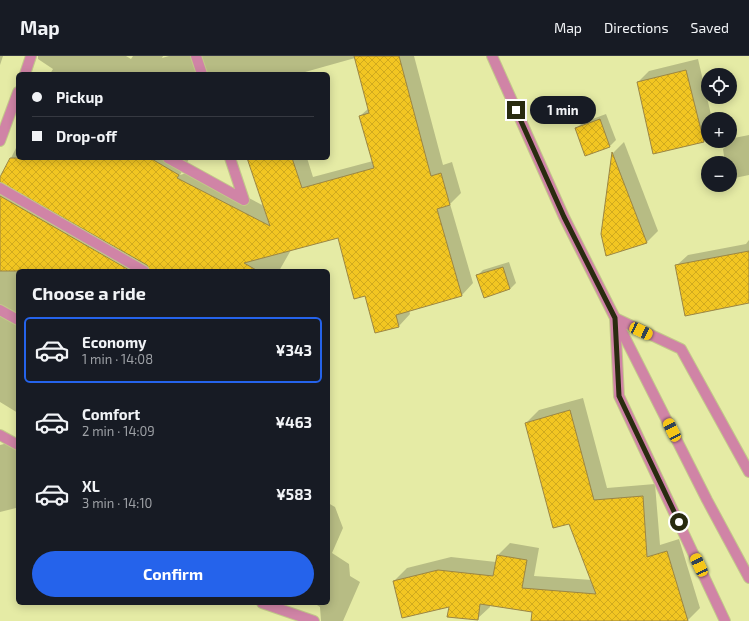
<!DOCTYPE html>
<html lang="en">
<head>
<meta charset="utf-8">
<style>
  :root { --surface:#171b24; --page:#242831; --text:#f1f3f6; --muted:#9ea1a6; --line:#363941; --accent:#2563eb }
  body { margin:0; font-family:"Exo 2",sans-serif; background:var(--page); color:var(--text); height:100vh; display:flex; flex-direction:column; font-size:15px; white-space:nowrap }
  * { box-sizing:border-box; margin:0 }
  p { font-size:13px; color:var(--muted) }
  .icon { flex:none; width:22px; height:22px; fill:none; stroke:currentColor; stroke-width:2; stroke-linecap:round; stroke-linejoin:round }
  .map { position:relative; flex:1; overflow:hidden }
  .details { position:absolute; left:16px; top:213px; width:314px; height:336px; display:flex; flex-direction:column; background:var(--surface); border-radius:6px; box-shadow:0 2px 10px #0003 }
  .details>* { flex:none }
  .guide { position:absolute; left:16px; top:16px; width:314px; height:88px; border-radius:6px; box-shadow:0 2px 10px #0003; display:grid; align-content:center; height:88px; padding:0 16px; background:var(--surface) }
  .fabs { position:absolute; left:701px; top:12px; display:grid; gap:8px }
  .fabs a { display:grid; place-items:center; width:36px; height:36px; border-radius:50%; background:var(--surface); box-shadow:0 2px 10px #0003; font-size:20px }
  .end { position:absolute; width:18px; height:18px; margin:-9px; border:5px solid #292b0f; background:#fff; box-shadow:0 0 0 2px #fff }
  .from { border-radius:50% }
  .bubble { position:absolute; height:28px; border-radius:14px; background:var(--surface); box-shadow:0 2px 10px #0003; font-size:13px; font-weight:700; line-height:28px; text-align:center }
  .car { position:absolute; width:12px; height:24px; margin:-12px -6px; border-radius:5px; box-shadow:0 0 3px 1px #0007; background:linear-gradient(#f5c518 24%,#345 0 40%,#f5c518 0 76%,#345 0 86%,#f5c518 0) }
  .guide b { display:flex; align-items:center; gap:14px; height:38px; font-size:15px }
  .guide b+b { border-top:1px solid var(--line) }
  .guide i { width:10px; height:10px; background:var(--text) }
  ul { padding:0; list-style:none }
  li { display:flex; align-items:center; gap:12px; height:66px; margin:0 8px 6px; padding:0 8px; border:2px solid transparent; border-radius:6px }
  li div { flex:1 }
  li b { display:block; font-size:15px }
  li em { font-style:normal; font-weight:700 }
  li.current { border-color:var(--accent) }
  li>.icon { width:36px; height:36px; stroke-width:1.5 }
  h2 { padding:0 16px; font-size:18px; line-height:48px }
  .cta { display:flex; gap:8px; margin-top:auto; padding:8px 16px }
  .cta a { flex:1; height:46px; border-radius:24px; background:var(--accent); color:#fff; font-size:16px; font-weight:700; line-height:46px; text-align:center }
  header { display:flex; align-items:center; gap:24px; box-sizing:border-box; height:56px; padding:0 20px; background:var(--surface); border-bottom:1px solid var(--line) }
  header strong { font-size:19px }
  nav { display:flex; gap:22px; margin-inline-start:auto; font-size:14px }
  .map>svg:first-child { display:block }
  .shadow { fill:#0003 }
  .building { fill:url(#building-cross-hatch); stroke:#9b8645 }
  .lines { fill:none; stroke-linecap:round; stroke-linejoin:round }
  .minor-casing { stroke:#c3c88a; stroke-width:12 }
  .tertiary-casing { stroke:#c3c88a; stroke-width:12 }
  .minor { stroke:#d084a6; stroke-width:10 }
  .tertiary { stroke:#d084a6; stroke-width:10 }
  .route { stroke:#292b0f; stroke-width:5 }
</style>
</head>
<body>
<header>
<strong>Map</strong>
<nav><a>Map</a><a>Directions</a><a>Saved</a></nav>
</header>
<div class="map">
<svg width="749" height="565" viewBox="0 0 749 565">
  <defs>
    <pattern id="building-cross-hatch" width="8" height="8" patternUnits="userSpaceOnUse"><rect width="8" height="8" fill="#f2c622"/><path d="M0 0l8 8M0 8l8-8" fill="none" stroke="#d0aa1e"/></pattern>
  </defs>
  <rect width="100%" height="100%" fill="#e5eba5"/>
  <g class="shadow">
    <polygon points="0,0 3,0 0,9"/>
    <polygon points="38,0 126,0 131,3 133,0 163,0 162,2 169,0 414,0 443,109 452,106 461,137 450,148 473,227 462,239 409,254 410,258 399,270 375,276 366,239 339,181 291,194 279,215 18,215 18,357 0,346 0,129 3,125 0,125 0,124 18,88 18,102 187,102 189,103 180,119 196,114 264,150 252,102 307,102 313,121 373,105 360,60 369,52 355,2 298,18 50,18 53,13 38,3"/>
    <polygon points="698,3 712,63 708,63 708,80 703,85 638,26 649,15"/>
    <polygon points="606,58 616,84 610,90 586,98 576,73 582,67"/>
    <polygon points="749,79 749,119 730,123 730,107 725,107 723,93 734,82"/>
    <polygon points="624,86 658,175 647,186 607,199 602,178 613,97"/>
    <polygon points="749,184 749,246 676,210 688,199 746,188"/>
    <polygon points="509,206 516,227 510,233 477,220 483,214"/>
    <polygon points="583,342 607,432 655,428 660,489 679,483 700,552 688,564 532,565 533,556 490,549 490,551 477,563 450,549 394,525 407,512 451,501 496,506 498,499 510,487 539,492 534,520 592,524 570,467 526,367 539,354"/>
    <polygon points="16,385 18,394 18,451 16,452 0,456 0,389"/>
    <polygon points="328,447 335,451 343,472 332,497 349,508 350,520 360,526 343,565 321,565 320,551 314,547 328,547"/>
  </g>
  <g class="building">
    <polygon points="354,0 399,0 431,120 441,117 450,149 437,153 462,240 396,259 399,271 375,277 365,240 354,243 338,182 244,207 258,215 150,215 147,209 0,126 0,121 10,102 150,102 179,119 177,122 270,170 247,102 292,102 302,132 374,112 359,60 369,57"/>
    <polygon points="686,14 704,86 653,98 637,26"/>
    <polygon points="600,63 610,91 585,100 575,72"/>
    <polygon points="612,96 647,187 606,200 601,178"/>
    <polygon points="0,140 131,215 0,215"/>
    <polygon points="749,195 749,247 685,260 675,209"/>
    <polygon points="503,211 510,233 484,242 476,219"/>
    <polygon points="570,354 594,444 643,440 647,501 667,495 688,565 531,565 532,556 480,548 478,564 447,561 449,551 402,562 393,525 438,514 493,520 497,499 527,504 522,532 596,538 569,468 553,472 525,367"/>
  </g>
  <g class="lines">
    <g class="minor-casing">
      <g id="minor">
        <polyline points="196,0 202,18"/>
        <polyline points="25,18 31,0"/>
        <polyline points="0,85 18,36"/>
        <polyline points="168,102 244,144 230,102"/>
        <polyline points="0,132 144,215"/>
        <polyline points="0,254 18,264"/>
        <polyline points="0,379 18,389"/>
        <polyline points="262,547 314,565"/>
        <polyline points="725,565 619,340 615,262 681,293 749,416"/>
      </g>
    </g>
    <g class="tertiary-casing">
      <polyline id="tertiary" points="492,0 564,161 707,444 749,522"/>
    </g>
    <use href="#minor" class="minor"/>
    <use href="#tertiary" class="tertiary"/>
  </g>
  <g class="lines">
    <polyline class="route" points="516,54 564,161 615,262 619,340 679,466"/>
  </g>
</svg>
<div class="fabs">
<a><svg class="icon" aria-label="locate" viewBox="0 0 24 24"><circle cx="12" cy="12" r="6"/><path d="M12 2v4M12 18v4M2 12h4M18 12h4"/></svg></a>
<a>+</a>
<a>−</a>
</div>
<i class="end from" style="left:679px;top:466px"></i>
<i class="end" style="left:516px;top:54px"></i>
<div class="bubble" style="left:530px;top:40px;width:66px">1 min</div>
<i class="car" style="left:641px;top:275px;rotate:115deg"></i>
<i class="car" style="left:672px;top:374px;rotate:333deg"></i>
<i class="car" style="left:699px;top:509px;rotate:335deg"></i>
<div class="guide">
<b><i class="from"></i>Pickup</b>
<b><i></i>Drop-off</b>
</div>
<section class="details">
<h2>Choose a ride</h2>
<ul>
<li class="current"><svg class="icon" aria-label="car" viewBox="0 0 24 24"><path d="M5 17H2v-5l4-1 3-4h7l3 4 3 1v5h-3M9 17h6M6 11h13"/><circle cx="7" cy="17" r="2"/><circle cx="17" cy="17" r="2"/></svg><div><b>Economy</b><p>1 min · 14:08</p></div><em>¥343</em></li>
<li><svg class="icon" aria-label="car" viewBox="0 0 24 24"><path d="M5 17H2v-5l4-1 3-4h7l3 4 3 1v5h-3M9 17h6M6 11h13"/><circle cx="7" cy="17" r="2"/><circle cx="17" cy="17" r="2"/></svg><div><b>Comfort</b><p>2 min · 14:09</p></div><em>¥463</em></li>
<li><svg class="icon" aria-label="car" viewBox="0 0 24 24"><path d="M5 17H2v-5l4-1 3-4h7l3 4 3 1v5h-3M9 17h6M6 11h13"/><circle cx="7" cy="17" r="2"/><circle cx="17" cy="17" r="2"/></svg><div><b>XL</b><p>3 min · 14:10</p></div><em>¥583</em></li>
</ul>
<div class="cta"><a>Confirm</a></div>
</section>
</div>
</body>
</html>
